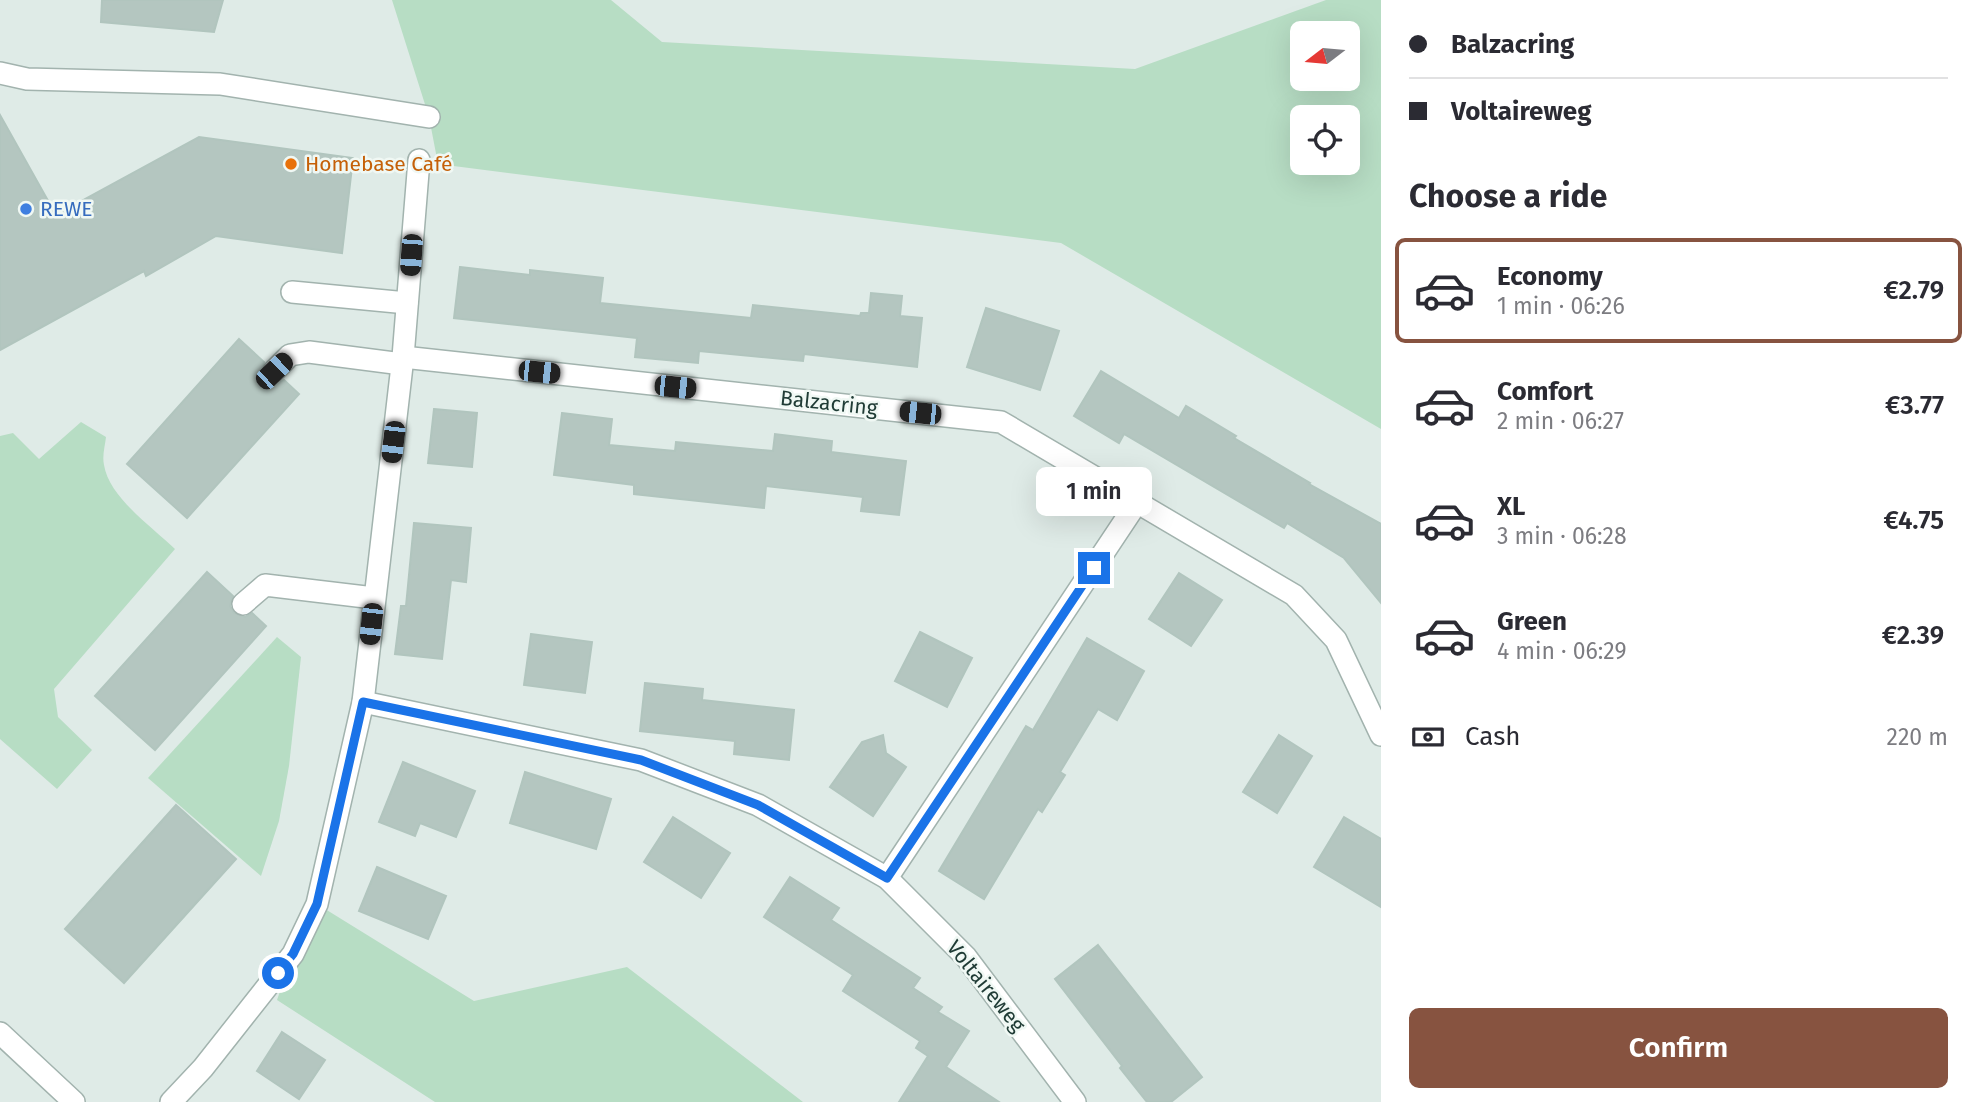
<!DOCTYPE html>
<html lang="en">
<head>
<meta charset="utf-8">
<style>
  :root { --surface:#fff; --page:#f2f2f3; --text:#2b2b33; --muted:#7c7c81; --line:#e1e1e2; --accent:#875340 }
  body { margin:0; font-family:"Fira Sans",sans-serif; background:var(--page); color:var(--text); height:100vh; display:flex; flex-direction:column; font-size:26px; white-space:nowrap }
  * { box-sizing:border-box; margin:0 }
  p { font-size:23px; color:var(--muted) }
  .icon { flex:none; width:38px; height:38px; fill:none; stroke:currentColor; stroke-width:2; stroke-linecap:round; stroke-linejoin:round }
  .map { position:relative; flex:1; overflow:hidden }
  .sheet { display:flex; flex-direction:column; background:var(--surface); width:595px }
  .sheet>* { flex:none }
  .banner { display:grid; align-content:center; height:154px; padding:0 28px; background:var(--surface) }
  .needle { width:46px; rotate:254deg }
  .tools { position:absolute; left:1290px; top:21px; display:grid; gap:14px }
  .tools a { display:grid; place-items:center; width:70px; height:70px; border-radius:10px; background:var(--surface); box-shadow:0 7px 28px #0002; font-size:35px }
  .end { position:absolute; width:32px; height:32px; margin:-16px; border:9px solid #1a73e8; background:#fff; box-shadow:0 0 0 4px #fff }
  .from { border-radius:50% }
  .bubble { position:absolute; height:49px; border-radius:10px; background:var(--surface); box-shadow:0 7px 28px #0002; font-size:23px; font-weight:600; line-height:49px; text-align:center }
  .car { position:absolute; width:21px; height:42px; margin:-21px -10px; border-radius:9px; box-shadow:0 0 5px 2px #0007; background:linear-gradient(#222 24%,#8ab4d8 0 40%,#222 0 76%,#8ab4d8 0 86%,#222 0) }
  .banner b { display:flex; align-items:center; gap:24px; height:66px; font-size:26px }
  .banner b+b { border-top:2px solid var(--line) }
  .banner i { width:18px; height:18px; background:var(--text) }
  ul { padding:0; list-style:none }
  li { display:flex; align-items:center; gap:21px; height:105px; margin:0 14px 10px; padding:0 14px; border:4px solid transparent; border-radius:10px }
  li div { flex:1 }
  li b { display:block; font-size:26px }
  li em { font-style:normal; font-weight:600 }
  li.on { border-color:var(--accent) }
  li>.icon { width:63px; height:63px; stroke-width:1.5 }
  h2 { padding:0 28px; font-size:32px; line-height:84px }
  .pay { display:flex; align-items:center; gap:18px; height:77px; padding:0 28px; font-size:26px }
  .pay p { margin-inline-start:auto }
  .action { display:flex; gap:14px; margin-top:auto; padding:14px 28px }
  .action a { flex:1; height:80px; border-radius:10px; background:var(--accent); color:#fff; font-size:28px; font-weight:600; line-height:80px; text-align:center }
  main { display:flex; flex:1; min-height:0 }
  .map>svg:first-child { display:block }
  .green { fill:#b7ddc4; fill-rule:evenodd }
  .building { fill:#b4c6c0; stroke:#b1c5be; stroke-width:2 }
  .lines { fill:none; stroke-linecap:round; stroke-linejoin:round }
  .minor-casing { stroke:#a2b3ae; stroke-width:24 }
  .minor { stroke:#fff; stroke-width:21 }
  .route { stroke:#1a73e8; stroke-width:9 }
  .food-dot { fill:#e8710a; stroke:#f0f8f4; stroke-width:2.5 }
  .shop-dot { fill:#3f7fe0; stroke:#f0f8f4; stroke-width:2.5 }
  .labels { text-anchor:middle; stroke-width:5; stroke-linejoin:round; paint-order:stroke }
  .food-label { font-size:21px; fill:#c56008; stroke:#f0f8f4; text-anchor:start }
  .shop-label { font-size:21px; fill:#366cbe; stroke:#f0f8f4; text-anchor:start }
  .street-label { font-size:21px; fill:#203c36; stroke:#f0f8f4 }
</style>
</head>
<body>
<main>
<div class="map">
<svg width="1381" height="1102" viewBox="0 0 1381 1102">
  <rect width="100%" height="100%" fill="#dfebe7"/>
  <g class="green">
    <path d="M392,0H611L662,42L1135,69L1326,0H1381V429L1061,243L438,164L429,117ZM1302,33H1348V79H1302ZM1302,117H1348V163H1302Z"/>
    <path d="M81,422L106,437C105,446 102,456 104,465C109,497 152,527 175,549L54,689L58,717L92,750L57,789L0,739V436L13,433L39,459Z"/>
    <polygon points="277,637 301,657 289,766 279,821 261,876 148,778"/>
    <polygon points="317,904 474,1001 627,967 803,1102 435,1102 277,1000 293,954"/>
  </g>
  <g class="building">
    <polygon points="102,0 223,0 214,32 101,22"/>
    <polygon points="0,115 56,215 199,137 353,158 342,253 216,236 146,276 144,271 0,350"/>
    <polygon points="460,267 530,275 530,270 603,278 600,303 751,318 753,305 860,316 861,313 869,313 871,293 902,296 900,316 922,318 917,367 804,354 803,361 699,351 698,363 635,357 637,338 454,318"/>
    <polygon points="986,308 1059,331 1040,390 967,367"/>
    <polygon points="239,339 264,362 261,374 265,381 277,384 284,380 299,394 187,518 127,464"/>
    <polygon points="1101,371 1179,418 1186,406 1236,436 1234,438 1310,483 1309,484 1381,524 1381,603 1344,558 1287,523 1284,528 1124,434 1119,443 1074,416"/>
    <polygon points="434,409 477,413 472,467 428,463"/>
    <polygon points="562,413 612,419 609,445 675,451 676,442 773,451 775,434 832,441 831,452 906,461 899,515 861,511 863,497 766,486 764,508 634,494 634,485 554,475"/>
    <polygon points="414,523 471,528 466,582 451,580 442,659 395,654 401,606 406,606"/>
    <polygon points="207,572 233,596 230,606 234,613 245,617 252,613 266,626 155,750 95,696"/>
    <polygon points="1179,573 1222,600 1191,646 1149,619"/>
    <polygon points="920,632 972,658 947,707 895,681"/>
    <polygon points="531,634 592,642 585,693 524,685"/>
    <polygon points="1087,638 1144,671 1117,720 1098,709 1060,772 1065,775 1042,812 1038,809 984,899 939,871 1026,726 1033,730"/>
    <polygon points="645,683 703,689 702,700 794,710 789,760 734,754 735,741 640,731"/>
    <polygon points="883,735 886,753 906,767 873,816 830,787 862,742"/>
    <polygon points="1279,735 1312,756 1277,813 1243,792"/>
    <polygon points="403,762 475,791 456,837 420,823 415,836 379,822"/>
    <polygon points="525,772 611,799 596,849 510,823"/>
    <polygon points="176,805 236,859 124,983 65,929"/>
    <polygon points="673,817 730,853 701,898 644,862"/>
    <polygon points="1344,817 1381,839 1381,907 1314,867"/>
    <polygon points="377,867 446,896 428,939 359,911"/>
    <polygon points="790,877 839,908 831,920 920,978 913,988 942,1007 938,1012 969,1031 946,1067 999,1102 899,1102 928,1056 916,1048 920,1041 843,991 853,975 764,917"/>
    <polygon points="1098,945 1202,1077 1171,1102 1147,1102 1120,1068 1122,1066 1055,979"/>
    <polygon points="282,1032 325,1060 299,1099 257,1071"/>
  </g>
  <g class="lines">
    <g class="minor-casing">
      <g id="minor">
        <polyline points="0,73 27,79 220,84 429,117"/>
        <polyline points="292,292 407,303"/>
        <polyline points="403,357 1001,422 1294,595 1336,640 1381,735"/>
        <polyline points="274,371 290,355 309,352 402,364"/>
        <polyline points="243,604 265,585 374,598"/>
        <polyline points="363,702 641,760 758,805 887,878 966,957 1075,1102"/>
        <polyline points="887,878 1138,501"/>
        <polyline points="0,1033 74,1102"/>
        <polyline points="171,1102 203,1068 293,954 317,904 363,702 403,357 419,160"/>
      </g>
    </g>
    <use href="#minor" class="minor"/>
  </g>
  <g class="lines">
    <polyline class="route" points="278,973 293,954 317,904 363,702 641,760 758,805 887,878 1094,568"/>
  </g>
  <circle class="food-dot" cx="291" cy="164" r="7"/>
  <circle class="shop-dot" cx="26" cy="209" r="7"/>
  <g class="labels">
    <g class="food-label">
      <text x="305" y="171">Homebase Café</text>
    </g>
    <g class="shop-label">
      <text x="40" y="216">REWE</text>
    </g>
    <g class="street-label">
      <text transform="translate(829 403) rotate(6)" y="7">Balzacring</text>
      <text transform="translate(986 986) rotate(51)" y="7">Voltaireweg</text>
    </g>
  </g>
</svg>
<div class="tools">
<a><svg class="needle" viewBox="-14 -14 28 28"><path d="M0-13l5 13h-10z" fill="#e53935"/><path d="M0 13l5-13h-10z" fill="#7c7c81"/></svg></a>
<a><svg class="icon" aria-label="locate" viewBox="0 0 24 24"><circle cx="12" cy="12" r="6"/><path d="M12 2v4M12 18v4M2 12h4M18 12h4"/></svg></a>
</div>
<i class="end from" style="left:278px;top:973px"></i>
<i class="end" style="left:1094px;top:568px"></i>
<div class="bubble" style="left:1036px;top:467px;width:116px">1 min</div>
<i class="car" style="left:411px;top:255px;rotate:184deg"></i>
<i class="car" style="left:274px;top:371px;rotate:46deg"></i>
<i class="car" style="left:539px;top:372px;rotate:96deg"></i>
<i class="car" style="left:675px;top:387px;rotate:96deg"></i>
<i class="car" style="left:920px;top:413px;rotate:276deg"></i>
<i class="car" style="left:393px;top:442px;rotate:187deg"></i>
<i class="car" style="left:371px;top:624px;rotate:186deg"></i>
</div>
<section class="sheet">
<div class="banner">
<b><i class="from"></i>Balzacring</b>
<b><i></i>Voltaireweg</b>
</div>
<h2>Choose a ride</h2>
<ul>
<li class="on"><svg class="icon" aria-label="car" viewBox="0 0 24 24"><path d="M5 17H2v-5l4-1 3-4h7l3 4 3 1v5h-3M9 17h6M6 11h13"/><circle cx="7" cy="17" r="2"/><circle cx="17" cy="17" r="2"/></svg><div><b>Economy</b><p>1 min · 06:26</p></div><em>€2.79</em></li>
<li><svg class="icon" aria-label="car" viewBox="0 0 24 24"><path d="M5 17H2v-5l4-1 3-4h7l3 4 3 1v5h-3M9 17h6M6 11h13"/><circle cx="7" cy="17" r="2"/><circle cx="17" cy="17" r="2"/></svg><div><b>Comfort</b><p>2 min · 06:27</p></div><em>€3.77</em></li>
<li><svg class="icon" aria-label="car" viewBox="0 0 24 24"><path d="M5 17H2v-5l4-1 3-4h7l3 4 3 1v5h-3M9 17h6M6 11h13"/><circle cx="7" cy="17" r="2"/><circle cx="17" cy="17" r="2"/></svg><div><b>XL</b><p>3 min · 06:28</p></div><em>€4.75</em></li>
<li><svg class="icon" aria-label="car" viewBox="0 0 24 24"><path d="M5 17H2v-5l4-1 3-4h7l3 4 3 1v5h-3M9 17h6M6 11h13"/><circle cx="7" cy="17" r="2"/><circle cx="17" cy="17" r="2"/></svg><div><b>Green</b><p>4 min · 06:29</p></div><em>€2.39</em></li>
</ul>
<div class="pay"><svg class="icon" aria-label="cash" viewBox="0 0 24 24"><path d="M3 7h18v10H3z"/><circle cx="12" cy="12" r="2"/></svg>Cash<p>220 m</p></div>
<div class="action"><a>Confirm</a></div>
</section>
</main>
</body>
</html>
